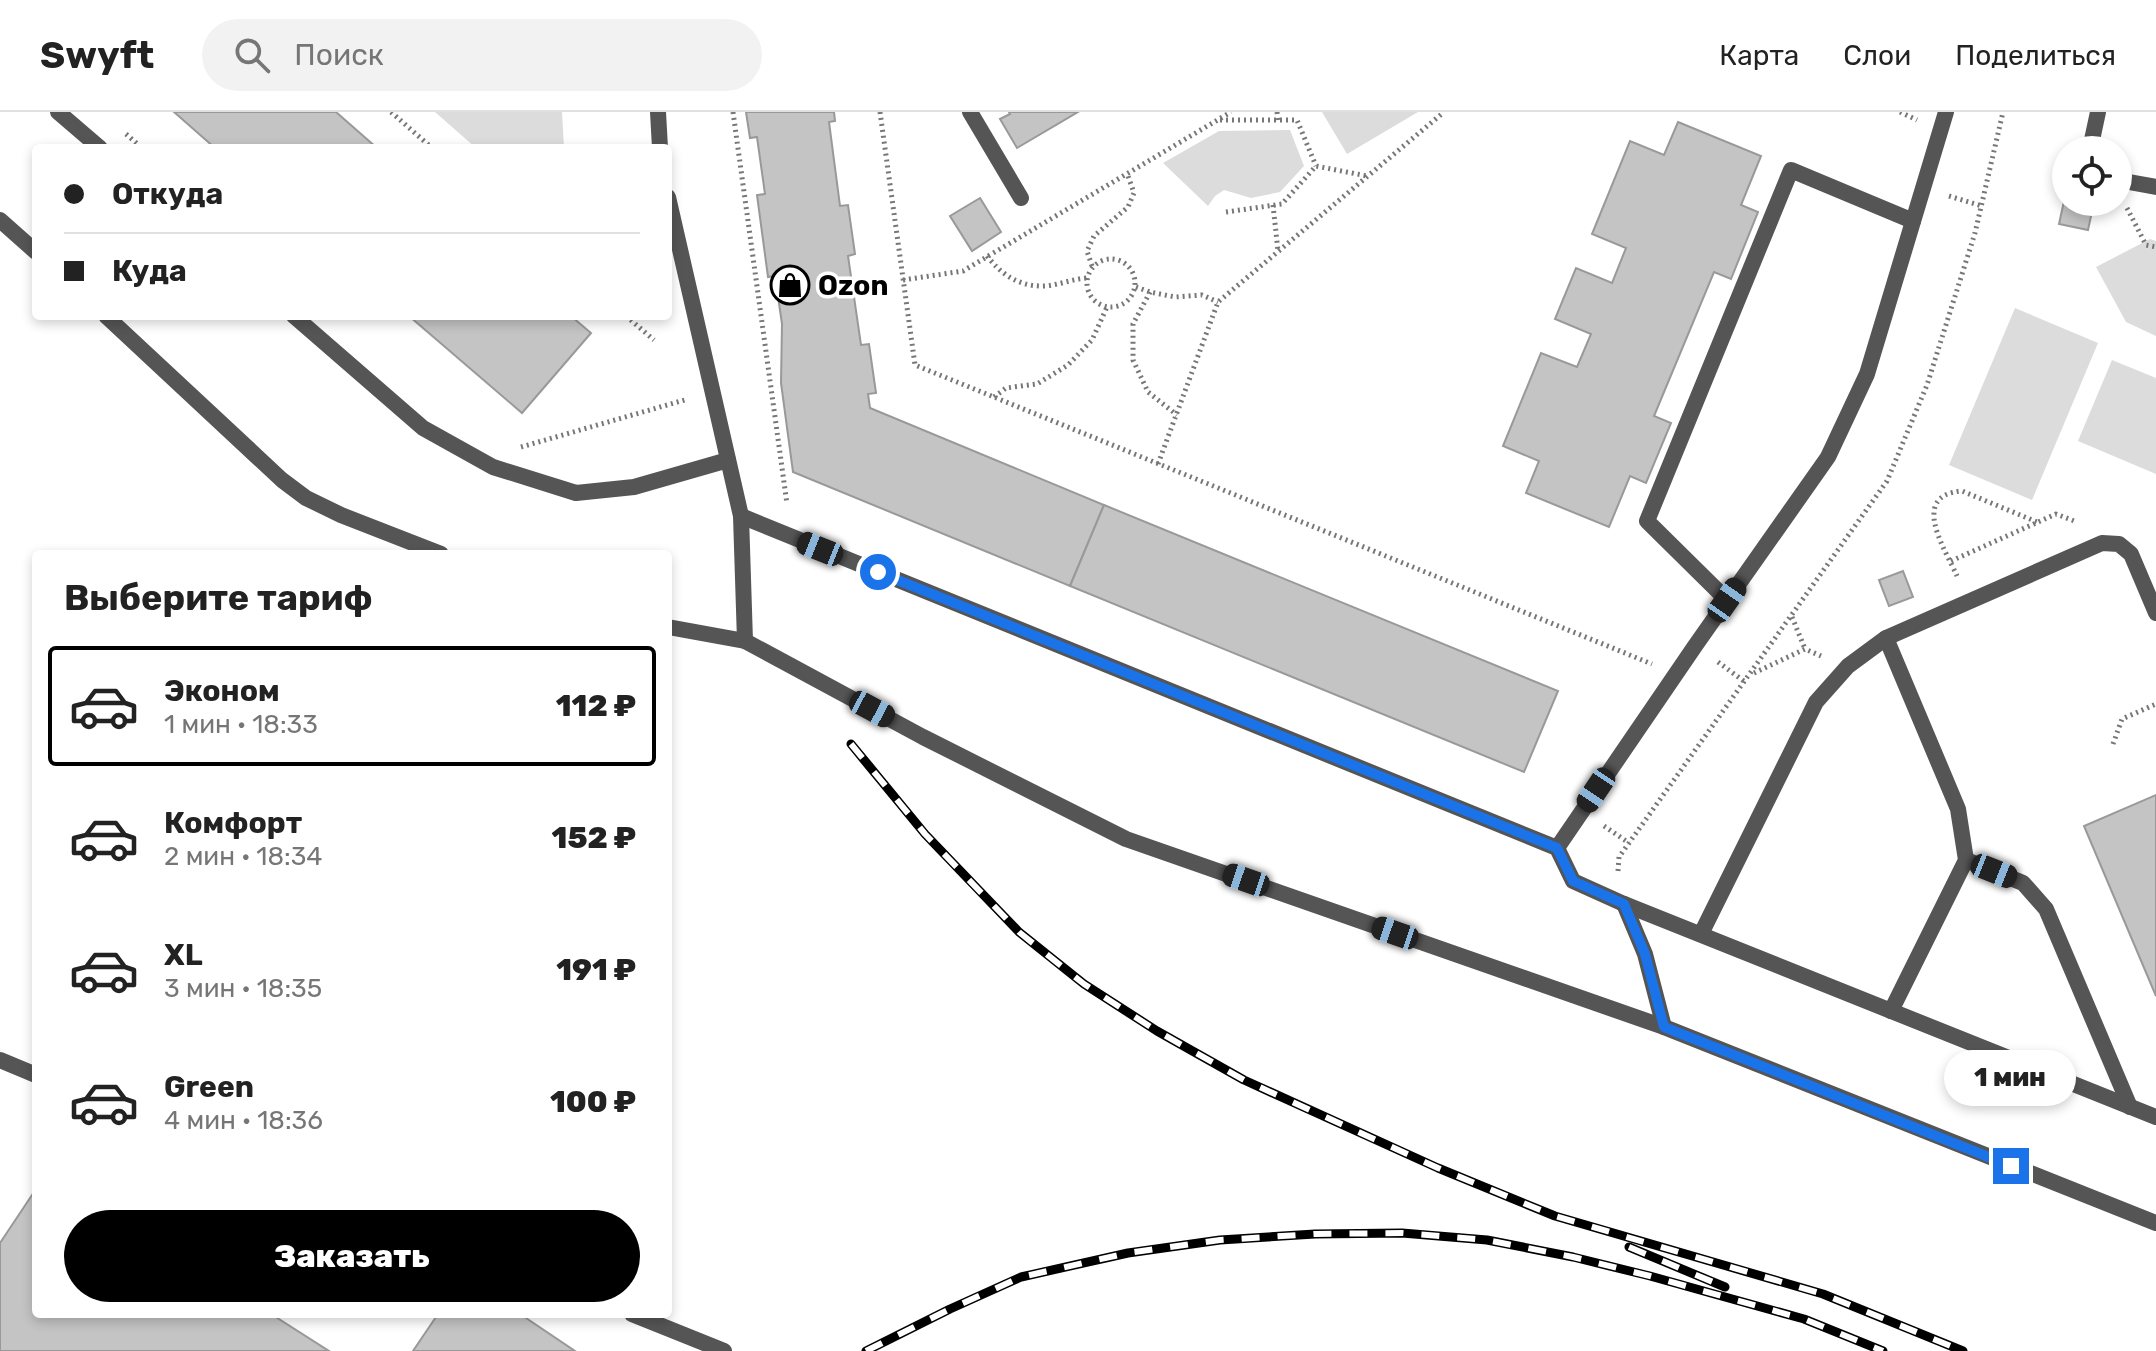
<!DOCTYPE html>
<html lang="ru">
<head>
<meta charset="utf-8">
<style>
  :root { --surface:#fff; --page:#f2f2f2; --text:#222; --muted:#767676; --line:#e0e0e0; --accent:#000 }
  body { margin:0; font-family:Rubik,sans-serif; background:var(--page); color:var(--text); height:100vh; display:flex; flex-direction:column; font-size:30px; white-space:nowrap }
  * { box-sizing:border-box; margin:0 }
  p { font-size:26px; color:var(--muted) }
  .icon { flex:none; width:44px; height:44px; fill:none; stroke:currentColor; stroke-width:2; stroke-linecap:round; stroke-linejoin:round }
  .map { position:relative; flex:1; overflow:hidden }
  .side { position:absolute; left:32px; top:438px; width:640px; height:768px; display:flex; flex-direction:column; background:var(--surface); border-radius:8px; box-shadow:0 4px 12px #0003 }
  .side>* { flex:none }
  .guide { position:absolute; left:32px; top:32px; width:640px; height:176px; border-radius:8px; box-shadow:0 4px 12px #0003; display:grid; align-content:center; height:176px; padding:0 32px; background:var(--surface) }
  .fabs { position:absolute; left:2052px; top:24px; display:grid; gap:16px }
  .fabs a { display:grid; place-items:center; width:80px; height:80px; border-radius:50%; background:var(--surface); box-shadow:0 4px 12px #0003; font-size:40px }
  .end { position:absolute; width:36px; height:36px; margin:-18px; border:10px solid #1a73e8; background:#fff; box-shadow:0 0 0 4px #fff }
  .from { border-radius:50% }
  .bubble { position:absolute; height:56px; border-radius:28px; background:var(--surface); box-shadow:0 4px 12px #0003; font-size:26px; font-weight:800; line-height:56px; text-align:center }
  .car { position:absolute; width:24px; height:48px; margin:-24px -12px; border-radius:10px; box-shadow:0 0 6px 2px #0007; background:linear-gradient(#222 24%,#8ab4d8 0 40%,#222 0 76%,#8ab4d8 0 86%,#222 0) }
  .guide b { display:flex; align-items:center; gap:28px; height:76px; font-size:30px }
  .guide b+b { border-top:2px solid var(--line) }
  .guide i { width:20px; height:20px; background:var(--text) }
  ul { padding:0; list-style:none }
  li { display:flex; align-items:center; gap:24px; height:120px; margin:0 16px 12px; padding:0 16px; border:4px solid transparent; border-radius:8px }
  li div { flex:1 }
  li b { display:block; font-size:30px }
  li em { font-style:normal; font-weight:800 }
  li.on { border-color:var(--accent) }
  li>.icon { width:72px; height:72px; stroke-width:1.5 }
  h2 { padding:0 32px; font-size:36px; line-height:96px }
  .button { display:flex; gap:16px; margin-top:auto; padding:16px 32px }
  .button a { flex:1; height:92px; border-radius:48px; background:var(--accent); color:#fff; font-size:32px; font-weight:800; line-height:92px; text-align:center }
  header { display:flex; align-items:center; gap:48px; box-sizing:border-box; height:112px; padding:0 40px; background:var(--surface); border-bottom:2px solid var(--line) }
  header strong { font-size:38px }
  nav { display:flex; gap:44px; margin-inline-start:auto; font-size:28px }
  .search { width:560px; height:72px; background:var(--page); display:flex; align-items:center; gap:20px; box-sizing:border-box; padding:0 28px; border-radius:44px; color:var(--muted); font-size:30px }
  .map>svg:first-child { display:block }
  .green { fill:#dcdcdc }
  .building { fill:#c4c4c4; stroke:#999; stroke-width:2 }
  .lines { fill:none; stroke-linecap:round; stroke-linejoin:round }
  .path { stroke:#777; stroke-width:5; stroke-dasharray:2 4; stroke-linecap:butt }
  .lane { stroke:#555; stroke-width:16 }
  .street { stroke:#555; stroke-width:16 }
  .rail-casing { stroke:#000; stroke-width:9 }
  .rail { stroke:#fff; stroke-width:6; stroke-dasharray:18; stroke-linecap:butt }
  .route { stroke:#1a73e8; stroke-width:10 }
  .labels { text-anchor:middle; stroke-width:7; stroke-linejoin:round; paint-order:stroke }
  .poi-label { font-size:28px; font-weight:bold; fill:#000; stroke:#fff; text-anchor:start }
</style>
</head>
<body>
<header>
<strong>Swyft</strong>
<div class="search"><svg class="icon" aria-label="search" viewBox="0 0 24 24"><circle cx="10" cy="10" r="6"/><path d="M15 15l6 6"/></svg>Поиск</div>
<nav><a>Карта</a><a>Слои</a><a>Поделиться</a></nav>
</header>
<div class="map">
<svg width="2156" height="1239" viewBox="0 0 2156 1239">
  <rect width="100%" height="100%" fill="#fff"/>
  <g class="green">
    <polygon points="435,0 562,0 564,36 476,36"/>
    <polygon points="1322,0 1418,0 1347,42"/>
    <polygon points="1290,18 1304,54 1280,80 1251,86 1224,78 1215,84 1208,94 1163,51 1219,19"/>
    <polygon points="2150,127 2156,129 2156,224 2126,210 2096,155"/>
    <polygon points="2015,196 2098,231 2032,388 1949,353"/>
    <polygon points="2112,248 2156,266 2156,362 2078,329"/>
  </g>
  <g class="building">
    <polygon points="174,0 336,0 377,36 215,36"/>
    <polygon points="746,0 834,0 835,9 829,10 840,94 848,93 855,142 848,144 861,233 869,232 876,281 868,282 870,296 1104,393 1070,474 793,360 781,271 782,212 775,164 768,165 757,83 765,82 757,25 750,26"/>
    <polygon points="1009,0 1078,0 1017,36 1000,7 1010,2"/>
    <polygon points="1678,10 1761,44 1741,93 1758,100 1731,167 1714,160 1654,304 1671,311 1646,371 1630,364 1609,415 1526,381 1539,349 1503,334 1541,241 1577,255 1591,222 1555,207 1576,156 1612,171 1626,136 1592,122 1630,29 1664,43"/>
    <polygon points="2066,80 2066,90 2094,90 2088,118 2059,112"/>
    <polygon points="980,86 1001,120 972,139 950,104"/>
    <polygon points="409,204 571,204 591,221 522,301"/>
    <polygon points="1104,393 1558,579 1524,660 1070,474"/>
    <polygon points="1903,459 1913,485 1889,494 1879,468"/>
    <polygon points="2156,683 2156,884 2084,714"/>
    <polygon points="36,1077 36,1202 271,1202 329,1239 0,1239 0,1131"/>
    <polygon points="438,1202 520,1202 575,1239 413,1239"/>
  </g>
  <g class="lines">
    <g class="path">
      <polyline points="391,0 432,36"/>
      <polyline points="733,0 787,392"/>
      <polyline points="880,0 915,253 1652,552"/>
      <polyline points="1277,0 1278,8"/>
      <polyline points="1900,0 1917,8"/>
      <polyline points="1220,8 1297,8 1316,54"/>
      <polyline points="126,22 142,36"/>
      <polyline points="1949,84 1982,94"/>
      <polyline points="1273,93 1278,139"/>
      <polyline points="2127,96 2146,133 2156,135"/>
      <polyline points="1226,100 1282,92 1316,54 1367,64"/>
      <path d="M987,144C1001,162 1018,174 1042,174C1057,174 1071,167 1087,166"/>
      <circle cx="1111" cy="171" r="24"/>
      <polyline points="1092,154 1087,139 1094,124 1128,95 1134,81 1127,61"/>
      <polyline points="903,168 963,159 1231,0"/>
      <polyline points="1136,175 1150,180 1175,185 1202,183 1218,190"/>
      <polyline points="1150,180 1133,212 1133,248 1148,280 1177,303"/>
      <polyline points="626,204 654,228"/>
      <polyline points="994,285 1006,276 1037,272 1068,253 1092,228 1107,195"/>
      <polyline points="521,335 688,287"/>
      <polyline points="1158,352 1218,190 1444,0"/>
      <polyline points="1951,449 2056,402 2077,410"/>
      <path d="M1957,464C1945,437 1909,383 1962,379L2037,410"/>
      <polyline points="1792,505 1805,537"/>
      <polyline points="1718,550 1745,570"/>
      <polyline points="1754,561 1805,537 1821,544"/>
      <polyline points="2113,632 2122,607 2156,592"/>
      <polyline points="1604,714 1629,731"/>
      <polyline points="1618,759 1619,745 1887,369 1927,273 1975,121 2003,0"/>
    </g>
    <g class="lane">
      <polyline points="58,0 100,36"/>
      <polyline points="658,0 660,36"/>
      <polyline points="970,0 1021,86"/>
      <polyline points="2093,38 2092,28 2098,0"/>
      <polyline points="2118,68 2156,75"/>
      <polyline points="668,85 741,404 745,529"/>
      <polyline points="0,108 36,140"/>
      <polyline points="106,204 282,368 306,386 341,403 441,442"/>
      <polyline points="294,204 423,316 493,355 576,381 634,375 728,348"/>
      <polyline points="741,404 1557,736 1573,769 1624,792 2156,1005"/>
      <polyline points="1727,488 1647,409 1791,58 1913,109"/>
      <polyline points="668,515 745,529 923,625 1126,727 1664,915 2156,1111"/>
      <polyline points="1886,526 1958,697 1966,748 1891,899"/>
      <polyline points="1966,748 2023,771 2046,797 2130,995"/>
      <polyline points="1624,792 1645,842 1664,915"/>
      <polyline points="1701,822 1816,590 1848,554 1886,526 2102,431 2119,432 2131,442 2156,501"/>
      <polyline points="0,948 36,963"/>
      <polyline points="632,1202 724,1239"/>
    </g>
    <polyline class="street" points="1557,736 1695,534 1828,345 1867,262 1946,0"/>
    <g class="rail-casing">
      <g id="rail">
        <polyline points="851,632 925,722 1019,820 1084,872 1157,919 1244,968 1438,1056 1555,1104 1823,1182 1963,1239"/>
        <polyline points="1629,1135 1725,1175"/>
        <polyline points="866,1239 950,1197 1021,1165 1128,1141 1220,1128 1315,1122 1402,1121 1487,1128 1573,1145 1650,1164 1804,1207 1883,1239"/>
      </g>
    </g>
    <use href="#rail" class="rail"/>
  </g>
  <g class="lines">
    <polyline class="route" points="878,460 1557,736 1573,769 1624,792 1645,842 1664,915 2011,1054"/>
  </g>
  <defs>
    <g id="shop-ring" transform="scale(2)"><circle r="9.5" fill="#fff" stroke="#000" stroke-width="1.5"/><path d="M-5-2.5h2.3a2.7 3.5 0 0 1 5.4 0H5L5.5 6h-11ZM-1.5-2.5h3a1.5 2.3 0 0 0-3 0Z" fill="#000"/></g>
  </defs>
  <g fill-rule="evenodd">
    <use href="#shop-ring" x="790" y="173"/>
  </g>
  <g class="labels">
    <g class="poi-label">
      <text x="818" y="183">Ozon</text>
    </g>
  </g>
</svg>
<div class="fabs">
<a><svg class="icon" aria-label="locate" viewBox="0 0 24 24"><circle cx="12" cy="12" r="6"/><path d="M12 2v4M12 18v4M2 12h4M18 12h4"/></svg></a>
</div>
<i class="end from" style="left:878px;top:460px"></i>
<i class="end" style="left:2011px;top:1054px"></i>
<div class="bubble" style="left:1944px;top:938px;width:132px">1 мин</div>
<i class="car" style="left:820px;top:437px;rotate:292deg"></i>
<i class="car" style="left:1727px;top:488px;rotate:35deg"></i>
<i class="car" style="left:872px;top:597px;rotate:118deg"></i>
<i class="car" style="left:1596px;top:678px;rotate:214deg"></i>
<i class="car" style="left:1994px;top:759px;rotate:112deg"></i>
<i class="car" style="left:1246px;top:768px;rotate:289deg"></i>
<i class="car" style="left:1395px;top:821px;rotate:289deg"></i>
<div class="guide">
<b><i class="from"></i>Откуда</b>
<b><i></i>Куда</b>
</div>
<section class="side">
<h2>Выберите тариф</h2>
<ul>
<li class="on"><svg class="icon" aria-label="car" viewBox="0 0 24 24"><path d="M5 17H2v-5l4-1 3-4h7l3 4 3 1v5h-3M9 17h6M6 11h13"/><circle cx="7" cy="17" r="2"/><circle cx="17" cy="17" r="2"/></svg><div><b>Эконом</b><p>1 мин · 18:33</p></div><em>112 ₽</em></li>
<li><svg class="icon" aria-label="car" viewBox="0 0 24 24"><path d="M5 17H2v-5l4-1 3-4h7l3 4 3 1v5h-3M9 17h6M6 11h13"/><circle cx="7" cy="17" r="2"/><circle cx="17" cy="17" r="2"/></svg><div><b>Комфорт</b><p>2 мин · 18:34</p></div><em>152 ₽</em></li>
<li><svg class="icon" aria-label="car" viewBox="0 0 24 24"><path d="M5 17H2v-5l4-1 3-4h7l3 4 3 1v5h-3M9 17h6M6 11h13"/><circle cx="7" cy="17" r="2"/><circle cx="17" cy="17" r="2"/></svg><div><b>XL</b><p>3 мин · 18:35</p></div><em>191 ₽</em></li>
<li><svg class="icon" aria-label="car" viewBox="0 0 24 24"><path d="M5 17H2v-5l4-1 3-4h7l3 4 3 1v5h-3M9 17h6M6 11h13"/><circle cx="7" cy="17" r="2"/><circle cx="17" cy="17" r="2"/></svg><div><b>Green</b><p>4 мин · 18:36</p></div><em>100 ₽</em></li>
</ul>
<div class="button"><a>Заказать</a></div>
</section>
</div>
</body>
</html>
